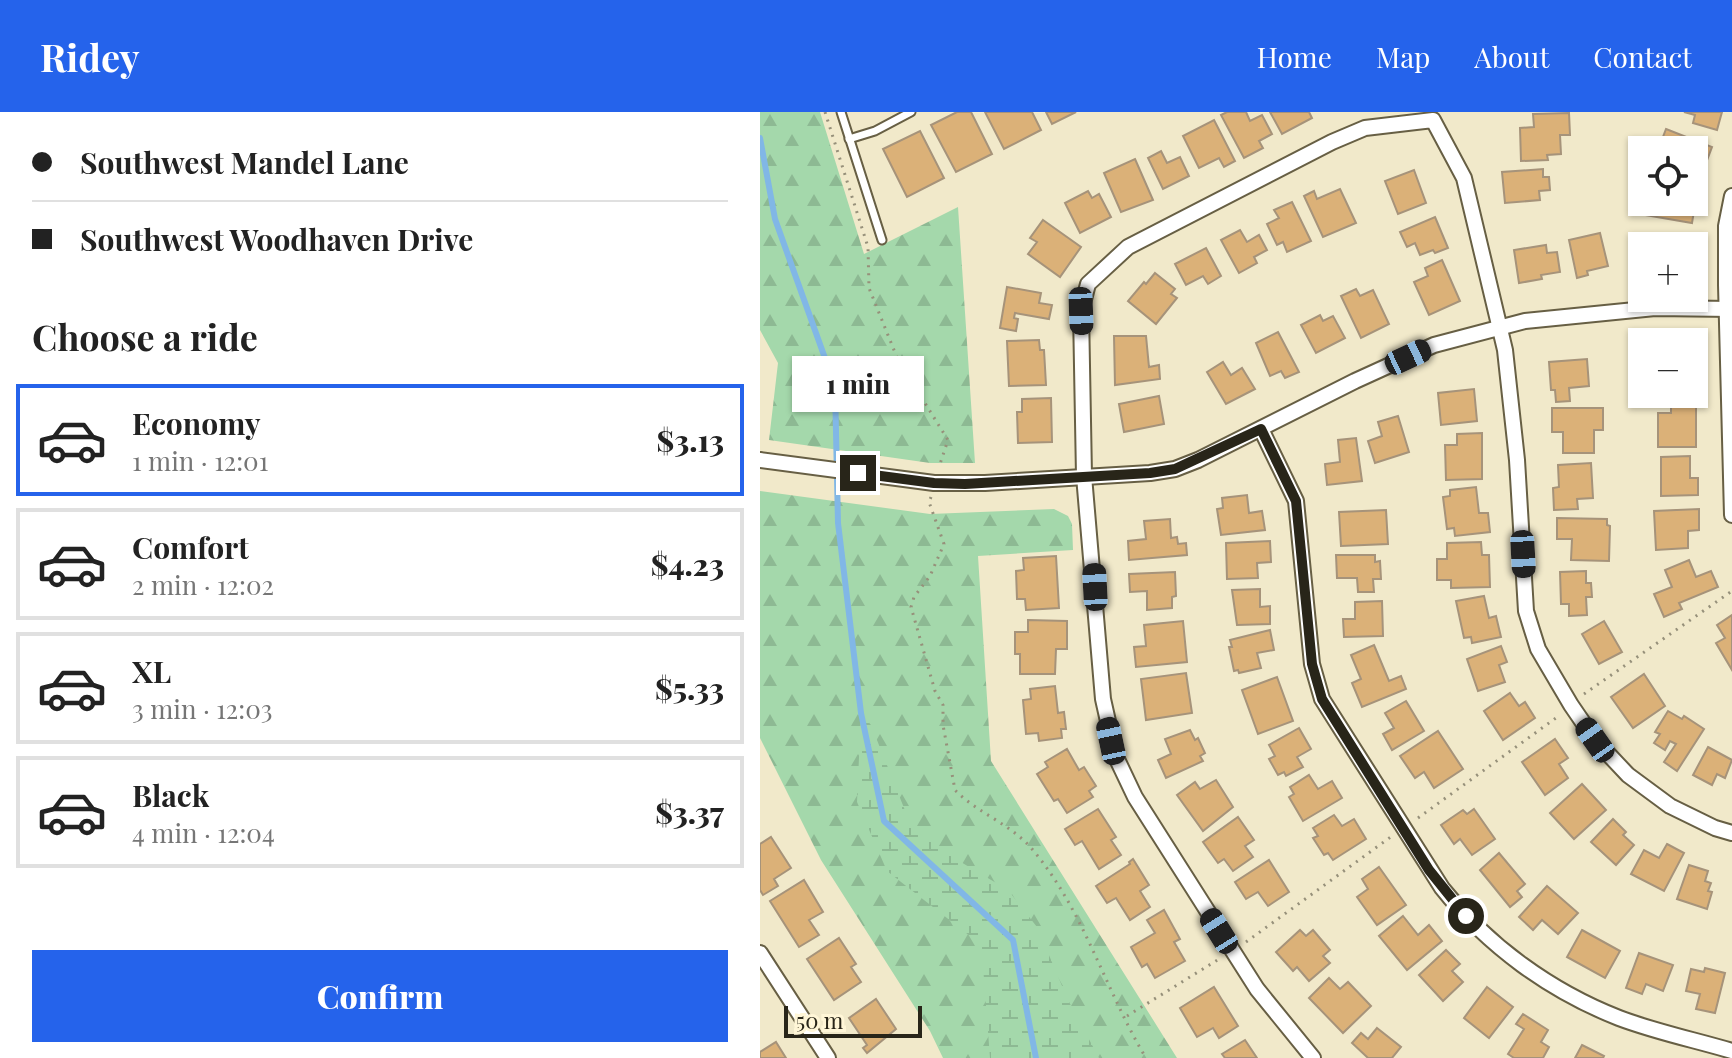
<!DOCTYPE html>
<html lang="en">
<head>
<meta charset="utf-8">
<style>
  :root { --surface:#fff; --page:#f6f6f6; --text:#222; --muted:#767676; --line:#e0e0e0; --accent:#2563eb }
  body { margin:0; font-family:"Playfair Display",serif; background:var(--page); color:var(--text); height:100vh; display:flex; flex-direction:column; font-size:30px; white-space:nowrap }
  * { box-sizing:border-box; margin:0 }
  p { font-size:26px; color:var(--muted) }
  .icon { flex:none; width:44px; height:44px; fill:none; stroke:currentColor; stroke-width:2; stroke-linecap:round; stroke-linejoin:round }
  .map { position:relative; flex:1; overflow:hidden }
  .panel { display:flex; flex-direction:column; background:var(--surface); width:760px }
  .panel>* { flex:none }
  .banner { display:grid; align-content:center; height:176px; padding:0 32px; background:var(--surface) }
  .controls { position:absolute; left:868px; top:24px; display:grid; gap:16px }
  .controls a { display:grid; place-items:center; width:80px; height:80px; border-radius:0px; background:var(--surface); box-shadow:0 2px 6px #0004; font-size:40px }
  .scale { position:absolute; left:24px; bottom:20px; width:138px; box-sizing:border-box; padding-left:8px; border:4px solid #282519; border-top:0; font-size:22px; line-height:28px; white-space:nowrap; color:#282519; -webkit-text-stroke:6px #fff6d7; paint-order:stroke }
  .end { position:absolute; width:36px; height:36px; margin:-18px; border:10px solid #282519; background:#fff; box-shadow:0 0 0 4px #fff }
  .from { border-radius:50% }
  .bubble { position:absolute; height:56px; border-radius:0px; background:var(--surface); box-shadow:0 2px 6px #0004; font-size:26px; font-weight:800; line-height:56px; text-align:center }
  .car { position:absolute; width:24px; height:48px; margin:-24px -12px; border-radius:10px; box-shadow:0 0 6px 2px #0007; background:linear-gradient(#222 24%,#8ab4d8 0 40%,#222 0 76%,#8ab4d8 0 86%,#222 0) }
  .banner b { display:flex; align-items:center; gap:28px; height:76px; font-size:30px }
  .banner b+b { border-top:2px solid var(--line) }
  .banner i { width:20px; height:20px; background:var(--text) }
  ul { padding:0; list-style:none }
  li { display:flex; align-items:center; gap:24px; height:112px; margin:0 16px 12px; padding:0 16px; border:4px solid var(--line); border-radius:0px }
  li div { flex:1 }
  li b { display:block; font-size:30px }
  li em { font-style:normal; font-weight:800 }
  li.on { border-color:var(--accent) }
  li>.icon { width:72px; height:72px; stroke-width:1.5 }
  h2 { padding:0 32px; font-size:36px; line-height:96px }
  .cta { display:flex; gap:16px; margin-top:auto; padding:16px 32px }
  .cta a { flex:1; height:92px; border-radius:0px; background:var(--accent); color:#fff; font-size:32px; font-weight:800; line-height:92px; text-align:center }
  header { display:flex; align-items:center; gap:48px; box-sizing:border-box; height:112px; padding:0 40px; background:var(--accent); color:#fff }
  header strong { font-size:38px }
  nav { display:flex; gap:44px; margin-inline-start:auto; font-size:28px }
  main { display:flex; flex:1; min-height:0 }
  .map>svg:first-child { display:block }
  .forest { fill:url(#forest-firs) }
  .wetland { fill:url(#wetland-marsh) }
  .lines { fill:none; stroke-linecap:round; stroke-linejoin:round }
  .stream { stroke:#81b7e6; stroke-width:6 }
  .building { fill:#dbb178; stroke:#a6937a; stroke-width:2 }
  .lane-casing { stroke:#675f44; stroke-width:11 }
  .street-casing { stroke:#675f44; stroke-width:18 }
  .path { stroke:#96907a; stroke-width:3; stroke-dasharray:2 6; stroke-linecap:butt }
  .lane { stroke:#fff; stroke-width:7 }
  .street { stroke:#fff; stroke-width:14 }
  .route { stroke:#282519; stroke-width:10 }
</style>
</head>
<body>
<header>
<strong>Ridey</strong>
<nav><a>Home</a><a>Map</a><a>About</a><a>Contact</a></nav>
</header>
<main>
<section class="panel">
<div class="banner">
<b><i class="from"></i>Southwest Mandel Lane</b>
<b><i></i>Southwest Woodhaven Drive</b>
</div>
<h2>Choose a ride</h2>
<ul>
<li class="on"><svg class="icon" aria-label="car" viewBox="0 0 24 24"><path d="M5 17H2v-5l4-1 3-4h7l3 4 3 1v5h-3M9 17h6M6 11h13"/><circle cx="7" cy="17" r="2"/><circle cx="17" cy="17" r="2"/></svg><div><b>Economy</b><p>1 min · 12:01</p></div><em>$3.13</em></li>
<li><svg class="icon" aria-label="car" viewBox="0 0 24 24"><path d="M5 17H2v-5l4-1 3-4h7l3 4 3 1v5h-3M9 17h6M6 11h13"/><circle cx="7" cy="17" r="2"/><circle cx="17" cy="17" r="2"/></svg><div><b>Comfort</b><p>2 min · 12:02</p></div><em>$4.23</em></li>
<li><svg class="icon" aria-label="car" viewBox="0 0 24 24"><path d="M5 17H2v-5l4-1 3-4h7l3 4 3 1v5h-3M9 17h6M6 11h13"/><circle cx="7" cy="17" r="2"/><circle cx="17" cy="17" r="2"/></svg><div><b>XL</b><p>3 min · 12:03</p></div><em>$5.33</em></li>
<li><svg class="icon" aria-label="car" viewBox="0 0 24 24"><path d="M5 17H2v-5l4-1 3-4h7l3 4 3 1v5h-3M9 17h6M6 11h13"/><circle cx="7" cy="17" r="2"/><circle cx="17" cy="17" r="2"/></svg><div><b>Black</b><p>4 min · 12:04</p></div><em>$3.37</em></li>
</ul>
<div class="cta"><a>Confirm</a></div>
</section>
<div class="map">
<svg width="972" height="946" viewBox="0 0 972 946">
  <defs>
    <pattern id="forest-firs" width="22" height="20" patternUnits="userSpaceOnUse" patternTransform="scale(2)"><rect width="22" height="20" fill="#a4d8ab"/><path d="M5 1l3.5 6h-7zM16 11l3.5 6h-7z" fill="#8db993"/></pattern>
    <pattern id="wetland-marsh" width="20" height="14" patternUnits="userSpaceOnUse" patternTransform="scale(2)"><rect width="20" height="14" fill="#a4d8ab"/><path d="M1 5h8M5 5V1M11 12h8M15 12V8" fill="none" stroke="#8db993"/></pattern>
  </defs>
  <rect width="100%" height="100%" fill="#f1e9ca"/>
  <g class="forest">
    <polygon points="0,0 60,0 104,142 198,95 215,351 170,351 9,328 18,251 0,218"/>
    <polygon points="0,379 170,402 294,397 308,404 312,412 313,438 218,444 231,649 417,946 183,946 170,919 61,748 0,626"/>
  </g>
  <polygon class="wetland" points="101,601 111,613 150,711 189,743 248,778 277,815 308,888 339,946 230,946 222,841 215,828 127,759 97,690"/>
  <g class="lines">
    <polyline class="stream" points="0,26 15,107 75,274 78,411 101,601 124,709 253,828 276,946"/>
  </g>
  <g class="building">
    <polygon points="197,0 211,0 232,42 196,60 171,13"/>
    <polygon points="225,0 272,0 281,18 244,37"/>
    <polygon points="286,0 316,0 292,12"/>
    <polygon points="467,0 486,0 490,9 502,3 512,22 499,29 503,36 484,46 461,3"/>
    <polygon points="510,0 549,0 552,6 522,22"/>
    <polygon points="924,0 962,0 957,18 933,11 935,3"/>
    <polygon points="809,1 810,23 800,23 801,42 787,43 788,48 761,49 760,16 774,15 773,2"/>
    <polygon points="454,8 475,49 464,55 459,46 439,56 423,24"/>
    <polygon points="906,17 952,35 946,51 939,48 935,59 934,38 898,38"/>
    <polygon points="160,19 184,66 147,85 123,37"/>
    <polygon points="401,39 407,51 420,45 429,64 403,77 388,46"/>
    <polygon points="375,47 393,88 361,100 344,61"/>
    <polygon points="783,57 783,65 789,65 790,78 779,79 780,88 745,91 742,60"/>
    <polygon points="654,58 666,91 638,102 625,69"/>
    <polygon points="580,77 596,111 563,125 544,84 554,79 557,87"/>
    <polygon points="328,79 332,86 339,82 351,105 320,121 305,91"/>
    <polygon points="532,90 551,129 527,140 523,130 517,133 507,112 519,106 514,98"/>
    <polygon points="888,90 935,93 932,111 885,103"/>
    <polygon points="675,105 688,136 675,141 673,138 660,143 655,131 647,135 640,120"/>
    <polygon points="283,108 321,135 300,165 268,142 277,130 270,126"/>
    <polygon points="480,118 487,130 499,123 507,138 494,145 497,151 479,161 461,128"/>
    <polygon points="840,121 848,154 827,159 828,163 817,166 809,128"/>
    <polygon points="931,127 931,134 891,134 891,128"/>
    <polygon points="786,133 787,141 797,140 800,160 781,163 782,167 759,171 754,138"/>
    <polygon points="446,136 461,164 448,172 443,164 426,173 415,152"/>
    <polygon points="682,148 700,189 669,203 654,170 668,164 665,156"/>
    <polygon points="395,161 415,177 411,182 417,186 396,212 368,189 384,170 386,172"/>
    <polygon points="247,175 281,181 279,191 292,193 289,207 255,201 254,206 258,207 256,219 240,216"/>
    <polygon points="596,177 600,184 613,178 629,212 601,226 581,184"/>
    <polygon points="560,203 563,209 573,204 585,226 556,241 541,213"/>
    <polygon points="518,220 539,260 525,266 521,259 510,264 496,231"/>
    <polygon points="354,224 386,224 389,255 399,253 400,267 355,273"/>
    <polygon points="279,228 280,238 284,238 286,273 249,274 247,229"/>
    <polygon points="827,247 829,274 809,276 810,289 796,290 795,278 791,278 789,250"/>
    <polygon points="463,250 471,263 482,256 495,277 466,292 447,260"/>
    <polygon points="714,277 717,309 681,313 678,281"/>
    <polygon points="399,284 404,312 364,320 359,292"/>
    <polygon points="291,286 292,330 258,331 257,300 262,300 262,287"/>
    <polygon points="911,290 936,291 936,335 898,335 898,301 911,301"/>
    <polygon points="792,296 843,296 843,318 834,318 834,341 803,341 803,320 792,320"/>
    <polygon points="638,304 649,340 615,351 608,329 622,324 618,310"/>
    <polygon points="722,321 722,367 686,368 685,333 697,333 697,322"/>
    <polygon points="596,326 602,369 567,373 565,352 580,350 578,328"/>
    <polygon points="930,344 930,366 938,366 938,383 901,384 901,345"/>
    <polygon points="831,351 833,386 817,387 818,397 794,398 793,376 799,375 798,353"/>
    <polygon points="716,375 719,401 728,401 730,420 695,424 694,416 687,417 683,385 690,384 690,378"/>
    <polygon points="487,383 489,401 502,399 505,418 461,423 457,397 463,396 462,386"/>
    <polygon points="939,397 939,418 928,419 928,436 896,438 894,399"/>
    <polygon points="626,398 628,432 581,434 579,400"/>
    <polygon points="797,406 847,407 847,413 850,414 849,449 811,448 812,427 797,427"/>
    <polygon points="410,407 411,426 417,425 418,432 426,431 427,443 369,448 368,429 386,427 384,409"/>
    <polygon points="510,429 511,450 497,451 498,466 467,467 466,431"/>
    <polygon points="721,430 722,443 729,443 730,475 691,476 691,468 677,468 677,447 687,447 687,431"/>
    <polygon points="576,443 615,443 615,450 620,449 621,467 613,467 614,480 598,480 597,466 577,466"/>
    <polygon points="296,444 299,496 266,498 265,487 257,487 256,459 264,458 263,446"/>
    <polygon points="929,448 936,465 951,459 958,475 919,491 922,497 904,505 894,482 912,475 905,458"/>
    <polygon points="826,459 826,471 831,471 832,485 826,485 827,503 809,504 809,492 801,492 800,460"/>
    <polygon points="415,460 416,484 412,485 412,496 387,498 387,479 370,480 369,462"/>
    <polygon points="500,477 500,495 510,494 510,512 477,513 472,478"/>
    <polygon points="724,484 729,506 736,504 741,525 712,531 711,525 704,526 696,489"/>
    <polygon points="622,489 623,524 584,525 583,507 595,507 595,490"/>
    <polygon points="972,503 972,558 956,531 965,526 957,513"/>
    <polygon points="268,508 307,509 307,537 296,537 295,562 260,562 260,542 255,542 255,520 268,520"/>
    <polygon points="423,509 427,550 376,555 374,535 386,534 384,513"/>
    <polygon points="844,509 862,540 839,552 822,522"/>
    <polygon points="510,518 514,538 497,541 501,556 479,561 478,558 474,559 469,535 472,535 470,528"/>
    <polygon points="614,533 629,569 641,564 646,577 602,595 592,571 601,567 591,543"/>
    <polygon points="741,534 747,550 739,553 745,570 718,579 707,547"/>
    <polygon points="426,561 432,601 386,608 381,567"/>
    <polygon points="884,562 905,594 873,616 851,585"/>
    <polygon points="517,565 533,609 498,622 482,578"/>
    <polygon points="295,574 298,601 304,600 306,617 301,617 302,626 279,629 278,621 266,622 263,588 271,587 270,577"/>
    <polygon points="750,581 759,594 765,590 775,606 743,628 724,599"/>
    <polygon points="646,589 664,619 632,638 623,622 634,616 625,601"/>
    <polygon points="908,599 922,607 924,604 944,617 917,659 904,650 916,632 910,629 905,638 894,631 900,622 895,620"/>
    <polygon points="539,616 551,637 537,645 543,655 526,664 524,660 518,663 509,647 515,644 509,633"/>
    <polygon points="430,618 435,628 438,626 445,641 440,644 443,649 406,666 398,648 411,642 405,627"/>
    <polygon points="678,619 703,657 674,676 664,660 655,666 640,644"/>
    <polygon points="795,627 808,646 799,652 808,666 785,683 762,650"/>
    <polygon points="948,635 972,648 965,666 957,662 952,673 933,663"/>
    <polygon points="307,637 319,658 324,655 336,674 329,679 333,685 307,701 298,687 294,689 277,662 288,655 285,650"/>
    <polygon points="549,663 558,677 572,669 582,686 543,709 529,685 534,682 530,675"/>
    <polygon points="456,668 473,695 443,719 417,683 435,670 440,677"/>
    <polygon points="822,672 846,698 814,727 790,701"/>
    <polygon points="338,697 356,725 351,728 361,743 339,757 322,729 315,733 305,717"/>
    <polygon points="714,697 735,727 712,743 700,727 694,732 681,713 703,698 707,702"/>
    <polygon points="574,703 582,714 594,707 606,727 573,748 568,741 564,743 553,726 558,724 553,716"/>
    <polygon points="478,705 494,728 485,734 493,745 473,759 464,747 458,751 443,730"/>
    <polygon points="853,707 866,720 863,723 874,733 856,753 831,730"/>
    <polygon points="11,725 31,756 14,767 18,774 3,783 0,778 0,732"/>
    <polygon points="907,732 924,741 904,779 871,762 884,738 899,746"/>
    <polygon points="739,741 765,772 757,779 762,785 750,795 720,758"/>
    <polygon points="373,747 389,773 380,779 390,795 370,808 356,786 347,791 336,774 370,752 369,750"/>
    <polygon points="509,748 529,780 508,794 498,780 486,787 475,770"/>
    <polygon points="929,753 948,759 945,769 951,771 948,779 952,780 947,797 917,787"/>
    <polygon points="619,755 646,793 617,813 597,785 608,777 602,767"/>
    <polygon points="44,768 63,800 49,808 59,823 39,835 10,789"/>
    <polygon points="787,774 818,801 798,822 782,808 773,818 759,805"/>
    <polygon points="404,798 420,827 414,830 425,849 395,866 387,852 382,855 371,835 395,821 387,808"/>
    <polygon points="643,804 658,823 669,813 682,829 647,858 619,824"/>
    <polygon points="540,818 546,824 553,818 570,838 563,844 570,851 549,869 537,855 533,859 516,840"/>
    <polygon points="822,818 860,839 845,866 807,845"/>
    <polygon points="79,826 96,852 91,855 101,870 74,888 47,847"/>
    <polygon points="686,838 700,852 692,859 703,870 683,889 659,863"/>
    <polygon points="879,841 913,853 903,879 886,872 882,882 866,876"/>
    <polygon points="945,856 965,861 955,901 936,897 940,882 926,879 931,857 944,860"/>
    <polygon points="569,866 580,877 588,870 611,894 583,921 549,886"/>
    <polygon points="454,875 478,914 459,926 453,916 437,925 420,896"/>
    <polygon points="727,875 753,895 729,926 704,906"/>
    <polygon points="116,887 136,917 107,941 103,936 107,933 89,906"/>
    <polygon points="763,902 788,918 781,930 789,935 783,946 754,946 748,942 764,917 756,912"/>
    <polygon points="617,916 641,935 632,946 608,946 592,931 601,921 608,927"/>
    <polygon points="485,928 497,946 465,946 462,942"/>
    <polygon points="16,930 26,946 0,946 0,940"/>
    <polygon points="822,933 844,944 843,946 815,946"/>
  </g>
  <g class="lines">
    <g class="lane-casing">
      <g id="lane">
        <polyline points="81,0 122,128"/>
        <polyline points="89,27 115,19 151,0"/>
      </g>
    </g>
    <g class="street-casing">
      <g id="street">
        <polyline points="972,84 966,114 966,173 972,403"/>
        <path d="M501,317L536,389L552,552L562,587L682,776C728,834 790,879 859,906C896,920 935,928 972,939"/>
        <polyline points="0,348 174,371 225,371 390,361 415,357 438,348 595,269 674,233 765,209 895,196 972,197"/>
        <polyline points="0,841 68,946"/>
        <polyline points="553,946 497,877 375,685 356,645 343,587 324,364 321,199 328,172 368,135 572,30 605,16 673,8 704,66 745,238 757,348 766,499 778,537 811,593 835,628 868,663 910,694 955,716 972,721"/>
      </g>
    </g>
    <g class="path">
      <polyline points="65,0 108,135 109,176 138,248 188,328 179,355"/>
      <path d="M171,385L169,390L184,432L170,464L154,485L151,495L175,579L183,593V613L195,678C217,701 251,712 272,737C324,798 345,878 386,946"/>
      <polyline points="824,582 972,479"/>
      <polyline points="658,706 800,603"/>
      <polyline points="486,830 632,724"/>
      <polyline points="367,904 459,847"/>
    </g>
    <use href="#lane" class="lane"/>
    <use href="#street" class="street"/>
  </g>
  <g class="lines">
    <polyline class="route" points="98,361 174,371 205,372 390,361 415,357 501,317 536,389 552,552 562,587 669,758 706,804"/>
  </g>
</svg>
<div class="controls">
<a><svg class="icon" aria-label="locate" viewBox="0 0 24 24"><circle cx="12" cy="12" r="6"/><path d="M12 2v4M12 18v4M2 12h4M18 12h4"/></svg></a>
<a>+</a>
<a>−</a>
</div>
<div class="scale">50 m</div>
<i class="end from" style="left:706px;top:804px"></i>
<i class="end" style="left:98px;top:361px"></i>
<div class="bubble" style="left:32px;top:244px;width:132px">1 min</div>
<i class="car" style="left:321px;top:199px;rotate:178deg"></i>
<i class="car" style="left:648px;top:245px;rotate:65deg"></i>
<i class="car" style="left:763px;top:442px;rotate:177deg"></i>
<i class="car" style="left:335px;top:475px;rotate:357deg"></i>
<i class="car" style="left:835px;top:628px;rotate:325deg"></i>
<i class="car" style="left:351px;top:629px;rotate:348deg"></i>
<i class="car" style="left:459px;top:819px;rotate:328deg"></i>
</div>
</main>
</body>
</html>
